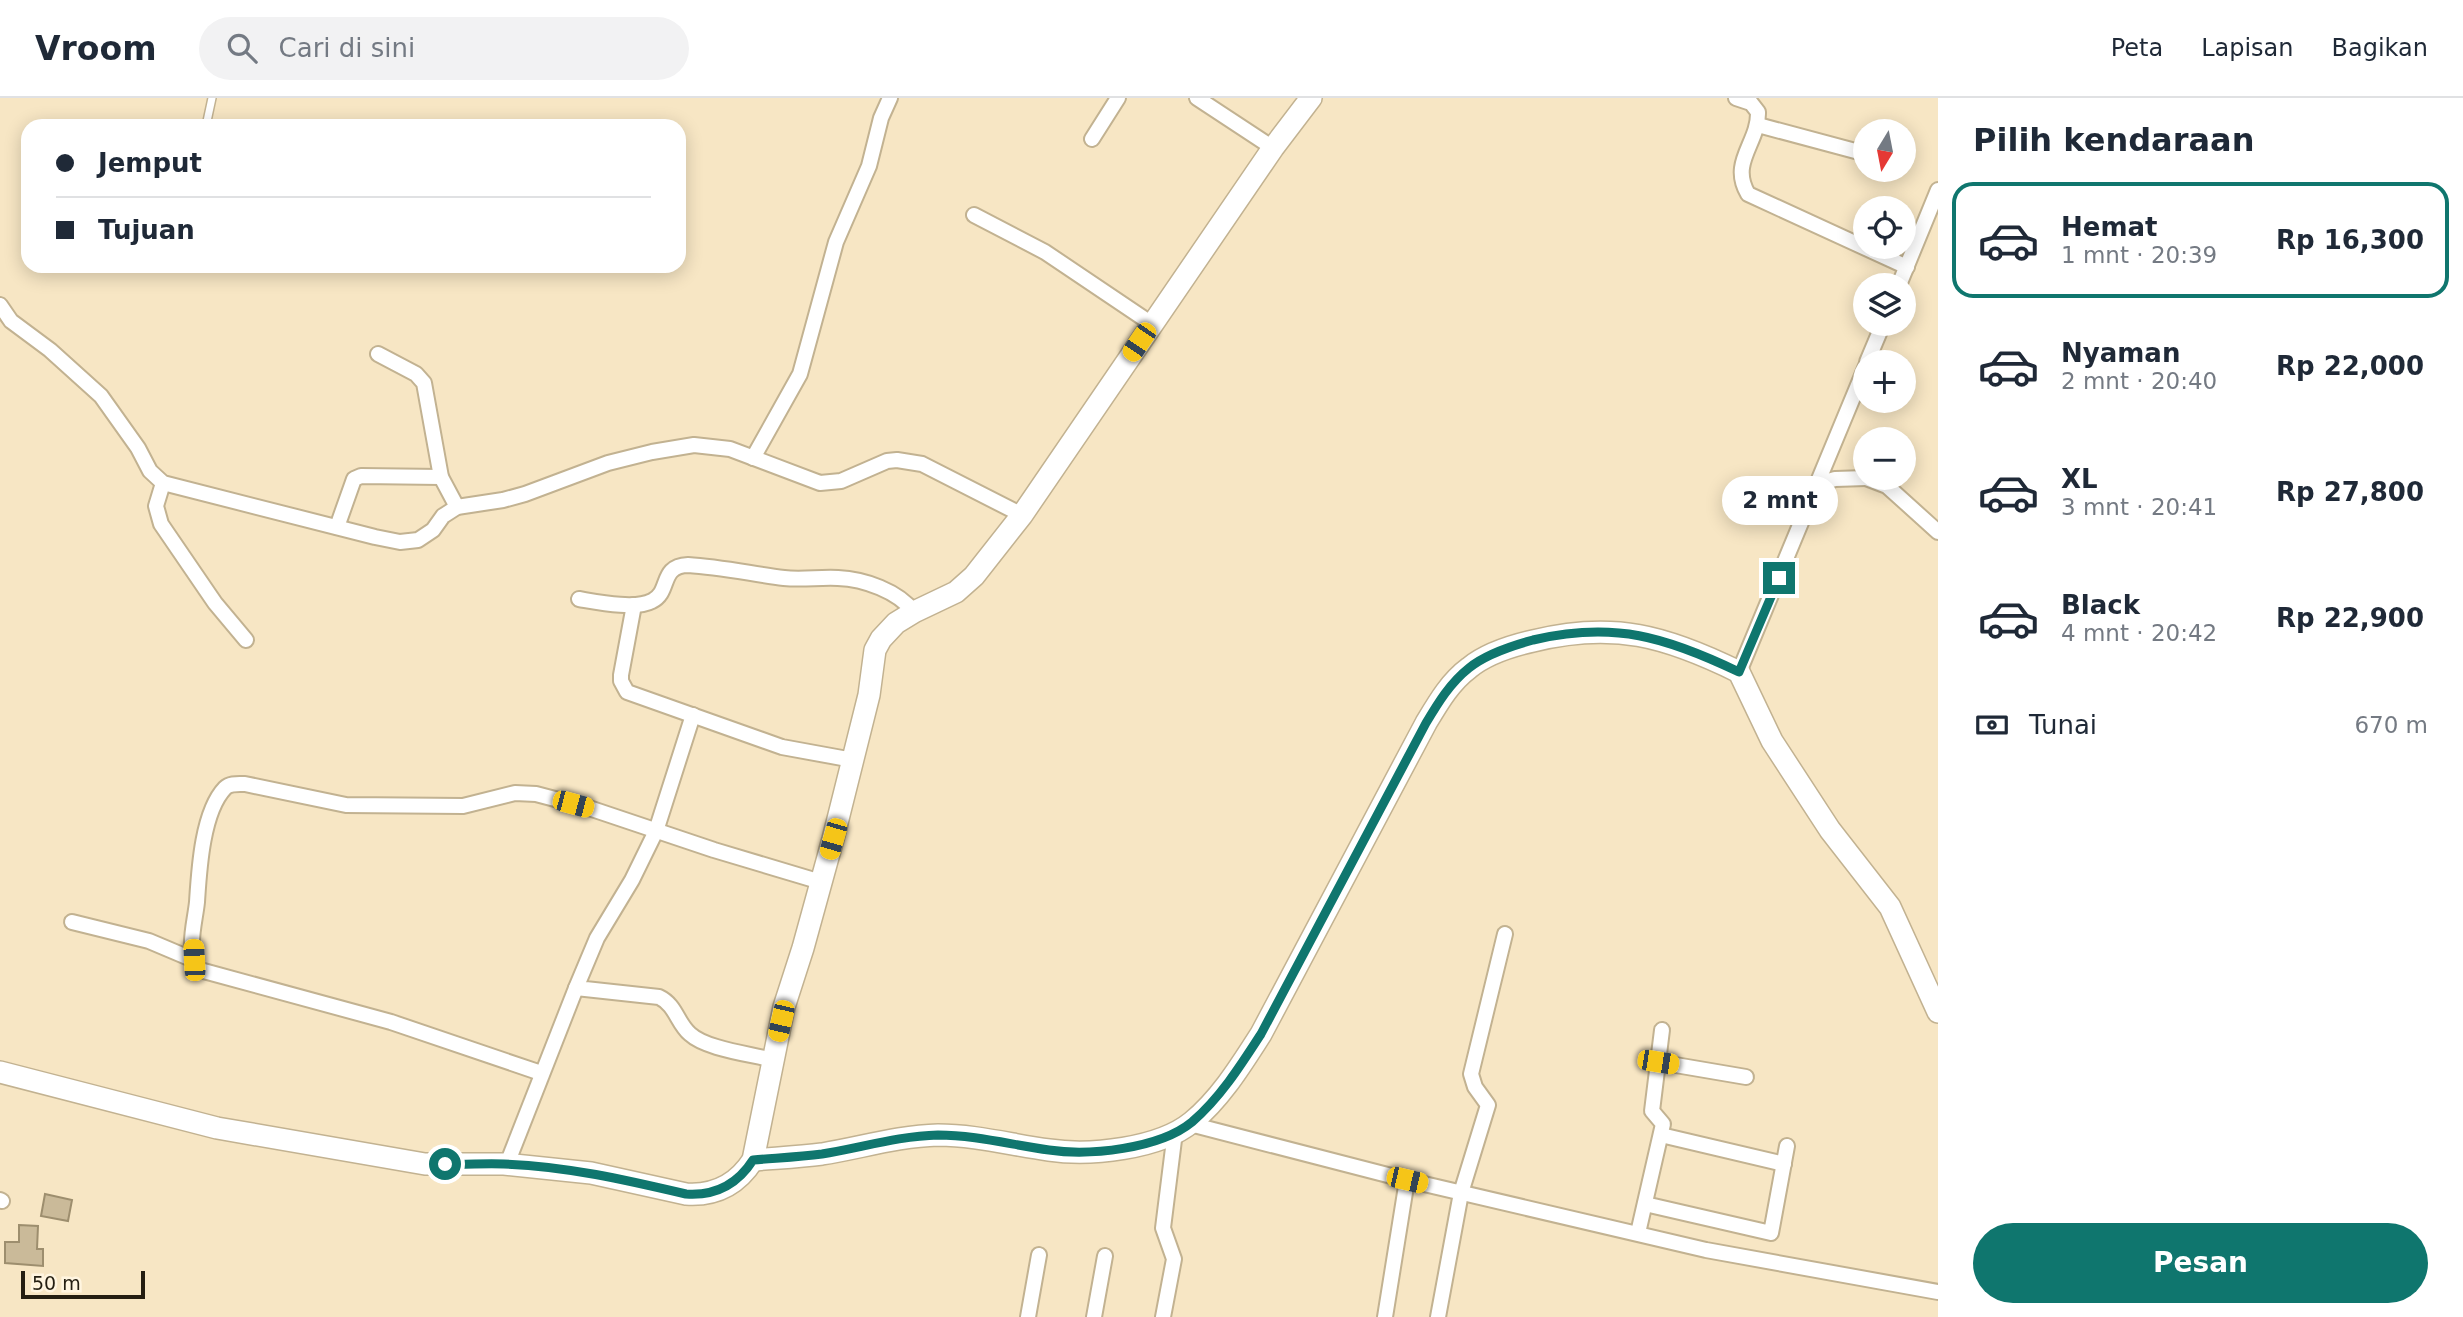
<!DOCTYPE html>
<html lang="id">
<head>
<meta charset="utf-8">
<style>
  :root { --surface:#fff; --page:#f2f2f3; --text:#1f2937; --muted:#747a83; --line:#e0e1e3; --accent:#0f766e }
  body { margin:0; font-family:"DejaVu Sans",sans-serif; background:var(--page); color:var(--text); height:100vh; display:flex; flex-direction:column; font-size:26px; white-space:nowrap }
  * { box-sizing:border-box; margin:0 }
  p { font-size:23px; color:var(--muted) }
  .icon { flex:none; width:38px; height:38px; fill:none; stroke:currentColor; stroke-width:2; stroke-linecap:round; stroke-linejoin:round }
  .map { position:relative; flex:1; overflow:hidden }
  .sheet { display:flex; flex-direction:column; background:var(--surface); width:525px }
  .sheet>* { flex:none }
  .guide { position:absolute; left:21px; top:21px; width:665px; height:154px; border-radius:21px; box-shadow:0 4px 18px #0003; display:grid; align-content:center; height:154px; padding:0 35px; background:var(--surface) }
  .needle { width:46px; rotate:190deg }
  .buttons { position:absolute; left:1853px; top:21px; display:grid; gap:14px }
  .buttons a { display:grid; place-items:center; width:63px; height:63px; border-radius:50%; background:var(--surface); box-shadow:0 4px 18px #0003; font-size:35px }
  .scale { position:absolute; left:21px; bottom:18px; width:124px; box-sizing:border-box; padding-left:7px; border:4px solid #241e11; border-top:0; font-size:19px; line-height:24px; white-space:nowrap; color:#241e11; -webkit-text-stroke:5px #fff5e0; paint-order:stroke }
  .end { position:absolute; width:32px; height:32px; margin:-16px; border:9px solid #0f766e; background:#fff; box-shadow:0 0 0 4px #fff }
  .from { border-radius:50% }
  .bubble { position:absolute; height:49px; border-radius:24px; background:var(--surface); box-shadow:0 4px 18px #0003; font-size:23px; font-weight:600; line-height:49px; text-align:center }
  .car { position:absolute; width:21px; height:42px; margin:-21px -10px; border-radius:9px; box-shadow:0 0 5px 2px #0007; background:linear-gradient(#f5c518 24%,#345 0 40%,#f5c518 0 76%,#345 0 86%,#f5c518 0) }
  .guide b { display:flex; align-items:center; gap:24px; height:66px; font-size:26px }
  .guide b+b { border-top:2px solid var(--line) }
  .guide i { width:18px; height:18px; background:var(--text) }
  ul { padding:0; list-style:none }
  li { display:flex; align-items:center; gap:21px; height:116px; margin:0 14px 10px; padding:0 21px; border:4px solid transparent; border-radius:21px }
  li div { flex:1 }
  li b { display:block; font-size:26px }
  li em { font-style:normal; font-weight:600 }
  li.active { border-color:var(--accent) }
  li>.icon { width:63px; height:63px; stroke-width:1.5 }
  h2 { padding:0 35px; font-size:32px; line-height:84px }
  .pay { display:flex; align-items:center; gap:18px; height:77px; padding:0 35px; font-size:26px }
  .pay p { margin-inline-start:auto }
  .button { display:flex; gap:14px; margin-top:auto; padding:14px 35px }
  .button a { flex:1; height:80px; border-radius:42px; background:var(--accent); color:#fff; font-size:28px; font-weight:600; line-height:80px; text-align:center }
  header { display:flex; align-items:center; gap:42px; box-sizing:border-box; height:98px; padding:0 35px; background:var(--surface); border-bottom:2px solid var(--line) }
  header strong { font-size:33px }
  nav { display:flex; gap:38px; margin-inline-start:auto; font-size:24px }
  .search { width:490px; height:63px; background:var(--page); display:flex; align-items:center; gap:18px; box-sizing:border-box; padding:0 24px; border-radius:38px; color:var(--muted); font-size:26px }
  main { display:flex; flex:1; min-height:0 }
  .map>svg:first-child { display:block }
  .building { fill:#caba99; stroke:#9d8e6e; stroke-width:2 }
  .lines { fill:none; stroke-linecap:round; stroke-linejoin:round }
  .lane-casing { stroke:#c2b291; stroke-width:10 }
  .street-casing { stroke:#c2b291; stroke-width:18 }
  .secondary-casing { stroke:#c2b291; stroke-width:24 }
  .lane { stroke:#fff; stroke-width:7 }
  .street { stroke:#fff; stroke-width:14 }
  .secondary { stroke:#fff; stroke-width:21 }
  .route { stroke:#0f766e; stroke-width:9 }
</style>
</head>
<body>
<header>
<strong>Vroom</strong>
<div class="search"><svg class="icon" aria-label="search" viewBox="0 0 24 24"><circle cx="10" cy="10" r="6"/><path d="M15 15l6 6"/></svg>Cari di sini</div>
<nav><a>Peta</a><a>Lapisan</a><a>Bagikan</a></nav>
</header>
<main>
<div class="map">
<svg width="1938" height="1219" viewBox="0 0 1938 1219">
  <rect width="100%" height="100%" fill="#f7e6c4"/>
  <g class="building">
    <polygon points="45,1096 72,1102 68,1123 41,1118"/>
    <polygon points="19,1127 38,1128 37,1151 43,1151 43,1168 5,1165 5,1144 19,1144"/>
  </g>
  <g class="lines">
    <g class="lane-casing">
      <polyline id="lane" points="206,28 212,0"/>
    </g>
    <g class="street-casing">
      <g id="street">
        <polyline points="1197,0 1273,50"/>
        <path d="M1736,0L1751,5L1758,14C1759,45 1729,64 1748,96L1907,169"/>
        <polyline points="1758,27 1859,54"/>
        <polyline points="1092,41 1118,0"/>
        <polyline points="974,117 1045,154 1152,226"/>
        <polyline points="1899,187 1938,92"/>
        <polyline points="0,207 11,223 50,252 101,298 138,350 150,373 163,385 375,439 400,444 418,442 433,432 443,418 457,409 503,402 525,396 608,365 652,354 694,347 730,351 820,385 841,383 887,363 897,362 922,366 1022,417"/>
        <polyline points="378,256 416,276 424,285 441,379 457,409"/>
        <polyline points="1867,264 1883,226"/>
        <polyline points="753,360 800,276 836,144 869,68 881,20 890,0"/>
        <polyline points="1866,380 1887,388 1938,434"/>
        <polyline points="163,385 156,408 161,426 215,505 246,542"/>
        <polyline points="1818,386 1835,381 1866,380"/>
        <polyline points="337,429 354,381 361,378 441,379"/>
        <path d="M579,501C597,504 635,512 652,503C671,494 659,468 688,467C721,469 752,476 784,480C802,482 820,479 838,480C864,481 898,493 914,514"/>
        <polyline points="634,507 621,577 621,583 627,594 782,649 853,662"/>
        <polyline points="1739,574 1866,268"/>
        <path d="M693,617L656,733L632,782L597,840L576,890L659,899C676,907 677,925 690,936C706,951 751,956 773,962"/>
        <polyline points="72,824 149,843 194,862"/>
        <polyline points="1658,964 1746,979"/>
        <path d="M541,975L391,924L200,872C185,854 195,825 197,804C199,773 202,714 225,690C230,685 238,686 245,686L346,707L463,708L515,695L536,696L589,710L714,752L821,784"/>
        <polyline points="1190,1026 1407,1082 1706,1152 1938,1194"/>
        <polyline points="1661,1037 1784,1066"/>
        <polyline points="507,1066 576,890"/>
        <polyline points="0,1102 2,1103"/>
        <polyline points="1645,1106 1771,1135 1787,1048"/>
        <polyline points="1638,1135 1663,1026 1652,1013 1662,932"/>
        <polyline points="1028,1219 1039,1157"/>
        <polyline points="1094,1219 1105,1158"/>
        <polyline points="1163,1219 1174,1161 1163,1130 1175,1034"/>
        <polyline points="1385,1219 1407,1082"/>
        <polyline points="1438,1219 1461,1095 1488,1007 1475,989 1471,976 1505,836"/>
      </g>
    </g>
    <g class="secondary-casing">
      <g id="secondary">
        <path d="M0,974L217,1030L425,1066H504L591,1075L686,1096C715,1098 737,1087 753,1062L784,909L803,850L833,741L869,597L875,552L881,541L896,525L914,514L956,494L974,478L1022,417L1273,50L1311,0"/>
        <path d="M753,1062C776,1060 799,1059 822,1056C860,1050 898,1038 938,1037C975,1037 1012,1047 1049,1052C1090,1058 1159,1051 1192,1024C1221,1000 1241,967 1261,936L1426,625C1438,605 1450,584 1469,570C1486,556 1511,548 1533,543C1613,523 1666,538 1739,574L1772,643L1830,732L1890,809L1938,914"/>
      </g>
    </g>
    <use href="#lane" class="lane"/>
    <use href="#street" class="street"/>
    <use href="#secondary" class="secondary"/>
  </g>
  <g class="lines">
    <path class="route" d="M445,1066C465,1067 484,1065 504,1066C566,1068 626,1082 686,1096C715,1098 737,1087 753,1062C776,1060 799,1059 822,1056C860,1050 898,1038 938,1037C975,1037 1012,1047 1049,1052C1089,1058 1159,1051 1192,1024C1220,1000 1241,967 1261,936L1426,625C1438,605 1450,585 1469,570C1486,556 1511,548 1533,542C1614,523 1666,539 1739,574L1779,480"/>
  </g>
</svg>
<div class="buttons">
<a><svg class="needle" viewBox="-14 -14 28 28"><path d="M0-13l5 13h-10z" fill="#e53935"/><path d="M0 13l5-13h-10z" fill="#747a83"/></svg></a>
<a><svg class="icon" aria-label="locate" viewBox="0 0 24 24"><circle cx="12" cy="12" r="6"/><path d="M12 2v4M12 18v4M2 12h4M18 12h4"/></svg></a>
<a><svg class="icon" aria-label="layers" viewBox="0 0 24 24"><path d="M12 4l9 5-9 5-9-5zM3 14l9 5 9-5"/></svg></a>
<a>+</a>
<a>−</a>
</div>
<div class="scale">50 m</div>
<i class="end from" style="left:445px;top:1066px"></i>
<i class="end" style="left:1779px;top:480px"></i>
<div class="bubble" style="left:1722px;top:378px;width:116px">2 mnt</div>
<i class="car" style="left:1139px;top:244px;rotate:214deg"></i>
<i class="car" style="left:573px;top:706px;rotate:105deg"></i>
<i class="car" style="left:833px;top:741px;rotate:196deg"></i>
<i class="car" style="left:194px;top:862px;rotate:357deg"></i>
<i class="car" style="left:781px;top:923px;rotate:193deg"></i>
<i class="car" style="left:1658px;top:964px;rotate:99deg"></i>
<i class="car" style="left:1407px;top:1082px;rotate:103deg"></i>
<div class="guide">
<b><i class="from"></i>Jemput</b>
<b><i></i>Tujuan</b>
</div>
</div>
<section class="sheet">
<h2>Pilih kendaraan</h2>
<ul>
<li class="active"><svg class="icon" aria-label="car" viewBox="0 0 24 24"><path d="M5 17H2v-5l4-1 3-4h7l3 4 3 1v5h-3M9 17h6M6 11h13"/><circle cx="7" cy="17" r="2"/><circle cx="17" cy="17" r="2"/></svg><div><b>Hemat</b><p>1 mnt · 20:39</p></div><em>Rp 16,300</em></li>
<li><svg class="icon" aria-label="car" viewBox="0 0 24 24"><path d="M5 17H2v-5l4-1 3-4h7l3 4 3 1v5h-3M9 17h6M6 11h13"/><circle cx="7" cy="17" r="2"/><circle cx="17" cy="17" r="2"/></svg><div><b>Nyaman</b><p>2 mnt · 20:40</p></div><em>Rp 22,000</em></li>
<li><svg class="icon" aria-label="car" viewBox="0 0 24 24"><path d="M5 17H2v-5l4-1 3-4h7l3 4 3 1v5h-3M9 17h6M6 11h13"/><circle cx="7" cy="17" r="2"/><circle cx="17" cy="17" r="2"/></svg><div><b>XL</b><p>3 mnt · 20:41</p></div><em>Rp 27,800</em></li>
<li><svg class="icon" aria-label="car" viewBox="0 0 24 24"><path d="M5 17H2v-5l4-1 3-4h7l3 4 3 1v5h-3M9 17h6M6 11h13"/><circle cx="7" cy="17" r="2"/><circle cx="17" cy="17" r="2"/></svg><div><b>Black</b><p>4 mnt · 20:42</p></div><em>Rp 22,900</em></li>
</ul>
<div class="pay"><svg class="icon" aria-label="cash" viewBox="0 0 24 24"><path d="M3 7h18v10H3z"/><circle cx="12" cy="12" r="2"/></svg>Tunai<p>670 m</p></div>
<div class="button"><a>Pesan</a></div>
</section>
</main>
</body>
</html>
